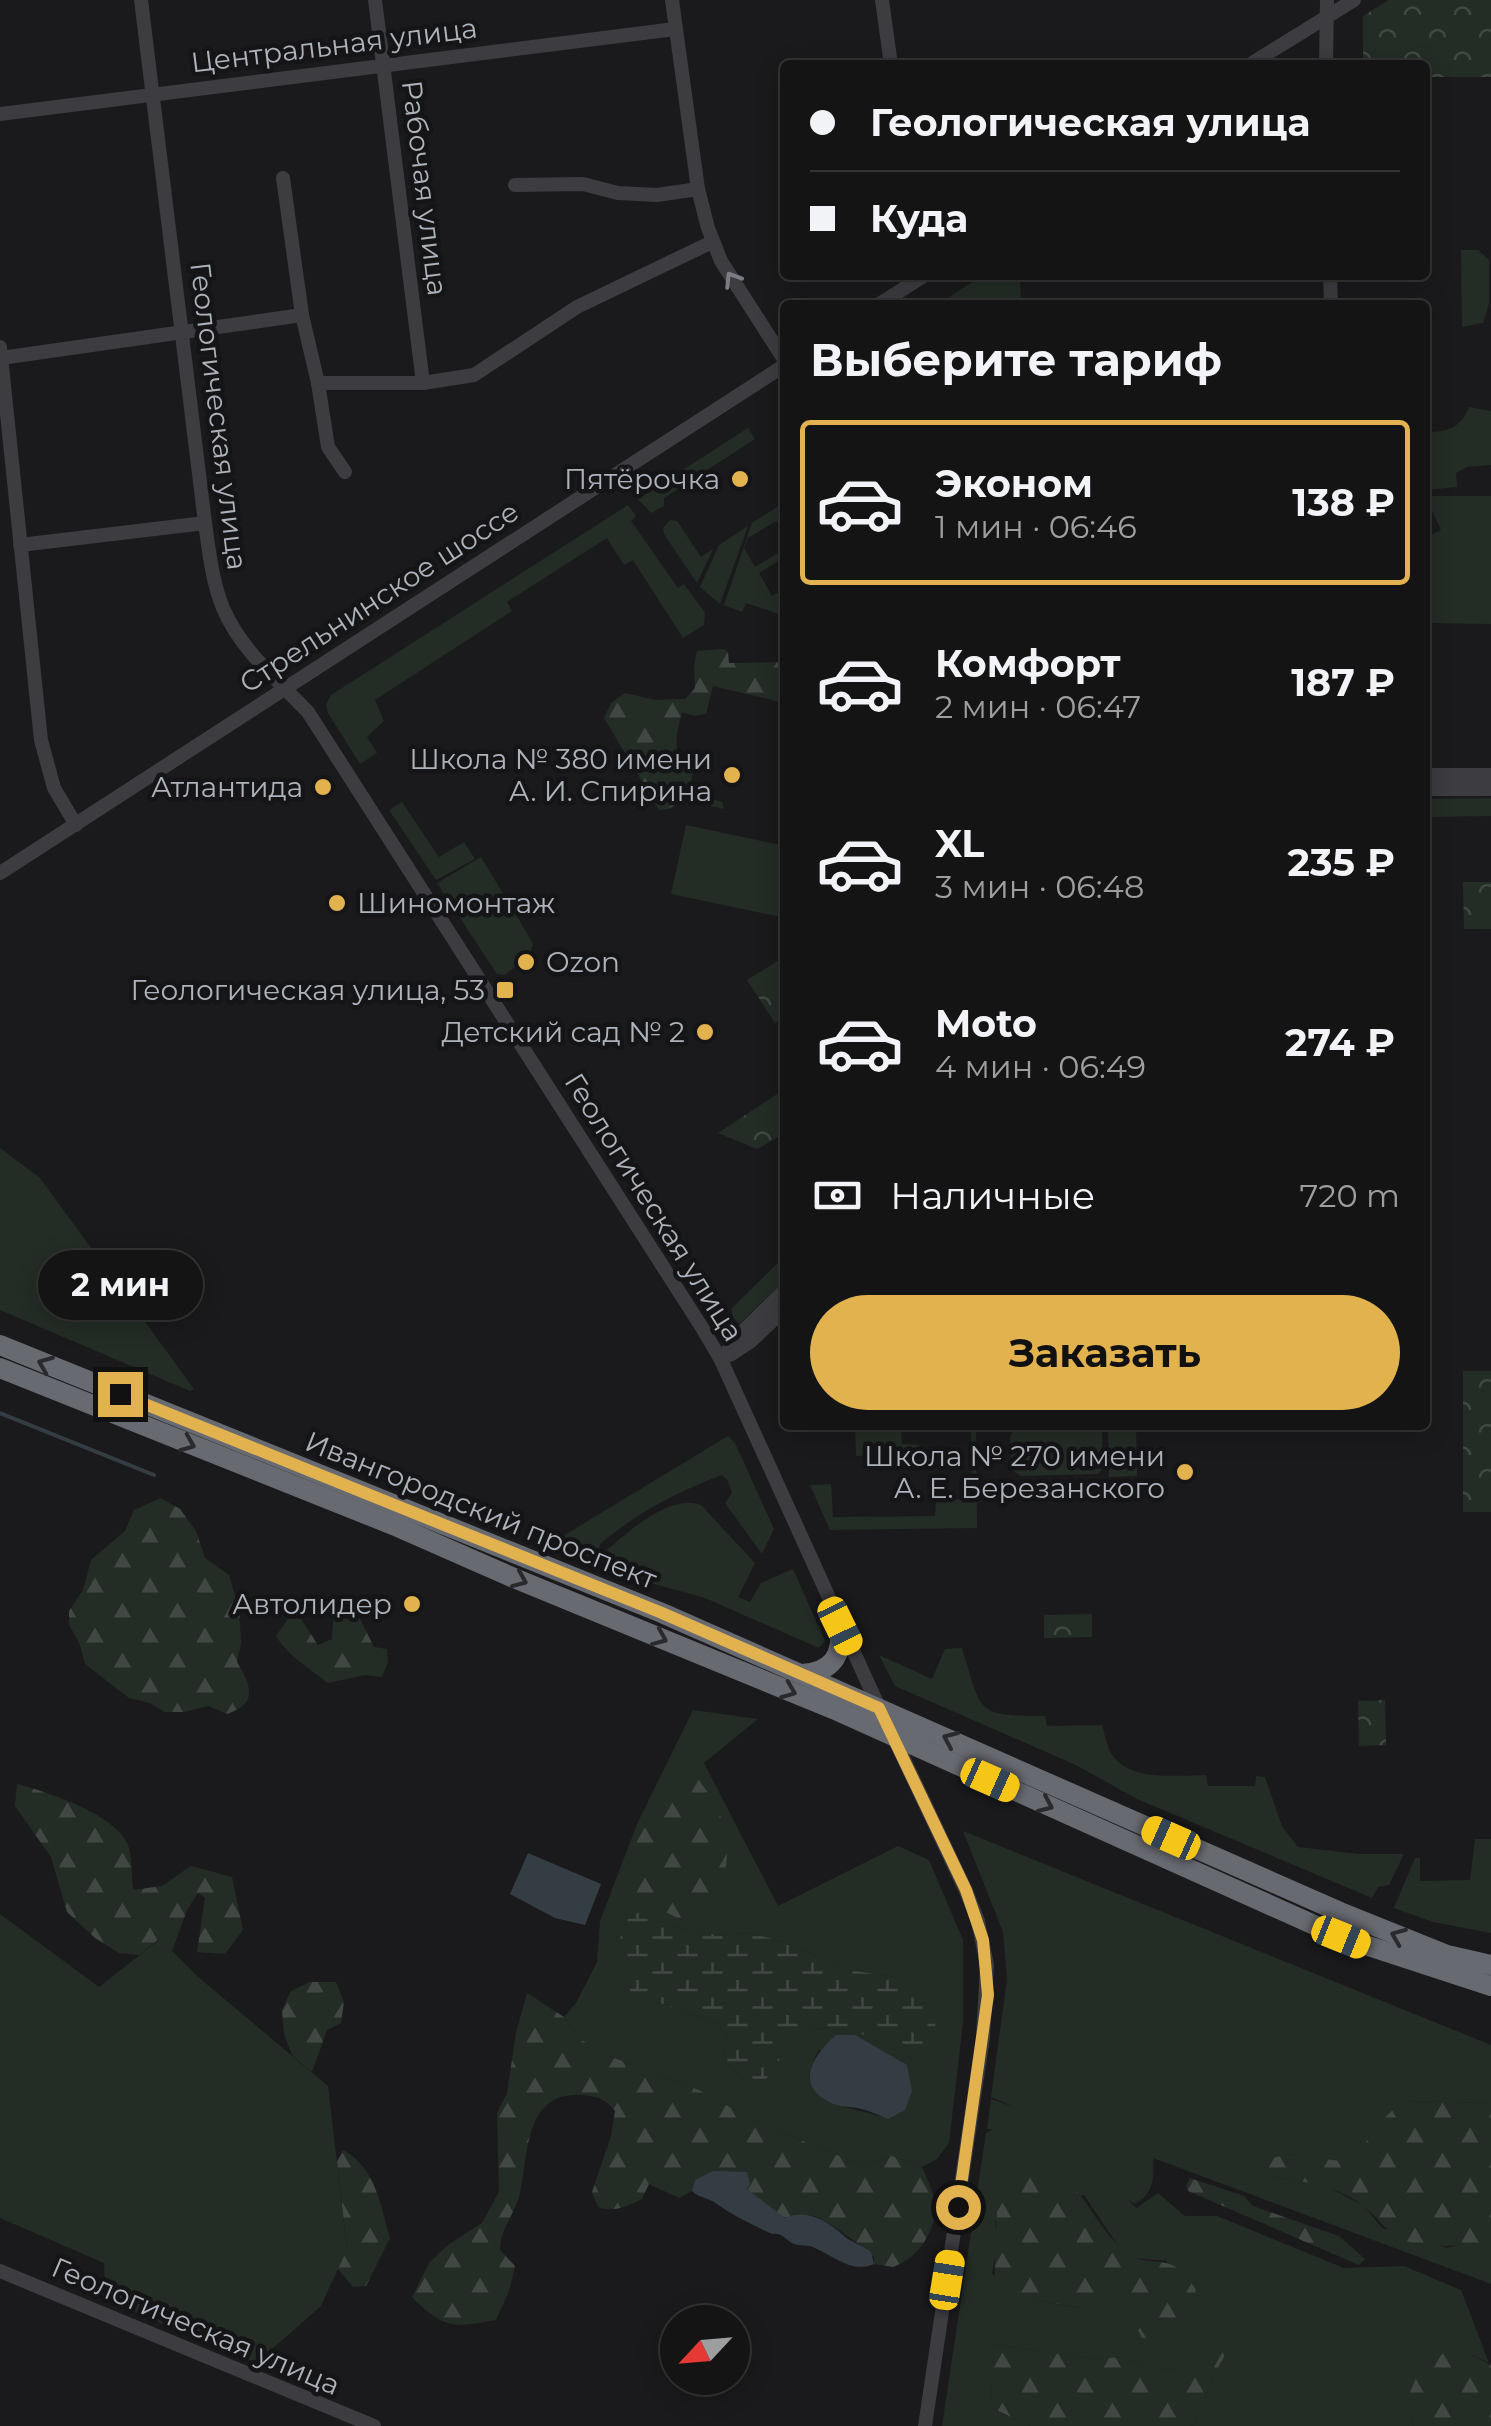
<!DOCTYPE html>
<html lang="ru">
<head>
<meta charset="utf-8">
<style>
  :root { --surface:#141415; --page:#212122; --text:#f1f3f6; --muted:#9d9ea0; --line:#333334; --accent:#e1b24e }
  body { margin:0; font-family:Montserrat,sans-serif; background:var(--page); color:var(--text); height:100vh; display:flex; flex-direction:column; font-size:38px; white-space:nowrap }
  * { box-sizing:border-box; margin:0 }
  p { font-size:32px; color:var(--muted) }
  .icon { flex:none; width:55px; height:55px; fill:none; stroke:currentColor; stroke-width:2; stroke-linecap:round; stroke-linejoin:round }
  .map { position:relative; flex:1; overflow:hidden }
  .sheet { position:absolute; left:780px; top:300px; width:650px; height:1130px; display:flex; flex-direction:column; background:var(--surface); border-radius:10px; box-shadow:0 5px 25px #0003,0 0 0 2px var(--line) }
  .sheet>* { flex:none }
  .banner { position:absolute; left:780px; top:60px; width:650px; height:220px; border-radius:10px; box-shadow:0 5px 25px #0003,0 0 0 2px var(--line); display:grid; align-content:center; height:220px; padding:0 30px; background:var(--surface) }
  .needle { width:65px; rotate:244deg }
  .fabs { position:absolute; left:660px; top:2305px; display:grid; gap:20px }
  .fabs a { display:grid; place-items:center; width:90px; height:90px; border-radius:50%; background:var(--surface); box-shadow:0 5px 25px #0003,0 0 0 2px var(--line); font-size:50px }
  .end { position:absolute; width:45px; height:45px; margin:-22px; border:12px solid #e1b24e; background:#111; box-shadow:0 0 0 5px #111 }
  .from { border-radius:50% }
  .bubble { position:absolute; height:70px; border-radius:35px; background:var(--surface); box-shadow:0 5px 25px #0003,0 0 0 2px var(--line); font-size:32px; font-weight:700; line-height:70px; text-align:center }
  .car { position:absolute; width:30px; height:60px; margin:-30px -15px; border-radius:12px; box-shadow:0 0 8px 2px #0007; background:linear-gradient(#f5c518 24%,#345 0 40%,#f5c518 0 76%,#345 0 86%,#f5c518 0) }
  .banner b { display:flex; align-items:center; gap:35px; height:95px; font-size:38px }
  .banner b+b { border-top:2px solid var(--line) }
  .banner i { width:25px; height:25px; background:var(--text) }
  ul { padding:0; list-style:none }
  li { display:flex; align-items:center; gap:30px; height:165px; margin:0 20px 15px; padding:0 10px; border:5px solid transparent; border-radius:10px }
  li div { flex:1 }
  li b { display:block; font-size:38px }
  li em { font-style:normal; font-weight:700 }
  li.current { border-color:var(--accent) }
  li>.icon { width:90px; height:90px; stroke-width:1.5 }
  h2 { padding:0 30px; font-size:45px; line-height:120px }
  .pay { display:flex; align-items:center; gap:25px; height:110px; padding:0 30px; font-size:38px }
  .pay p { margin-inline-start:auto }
  .button { display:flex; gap:20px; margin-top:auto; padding:20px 30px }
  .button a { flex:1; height:115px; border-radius:60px; background:var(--accent); color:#111; font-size:40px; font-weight:700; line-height:115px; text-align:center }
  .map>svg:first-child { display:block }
  .green { fill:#242c26; fill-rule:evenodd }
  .forest { fill:url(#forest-firs) }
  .wetland { fill:url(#wetland-marsh) }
  .park { fill:url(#park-crowns) }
  .water { fill:#353d44 }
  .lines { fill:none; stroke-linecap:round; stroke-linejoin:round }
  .stream { stroke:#353d44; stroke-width:4 }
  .minor { stroke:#3c3c41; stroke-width:14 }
  .highway { stroke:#686a71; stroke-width:20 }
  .oneway { stroke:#7b7d84 }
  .oneway2 { stroke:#2a2a2e }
  .route { stroke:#e1b24e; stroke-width:12 }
  .poi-dot { fill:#e1b24e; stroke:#151517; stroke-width:4 }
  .labels { text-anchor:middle; stroke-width:9; stroke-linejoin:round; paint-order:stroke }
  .street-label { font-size:28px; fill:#aeb2ba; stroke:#151517 }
  .poi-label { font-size:28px; fill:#aeb2ba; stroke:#151517; text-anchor:end }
</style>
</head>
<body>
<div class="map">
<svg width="1491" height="2426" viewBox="0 0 1491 2426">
  <defs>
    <pattern id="forest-firs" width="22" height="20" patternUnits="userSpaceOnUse" patternTransform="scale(2.5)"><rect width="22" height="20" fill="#242c26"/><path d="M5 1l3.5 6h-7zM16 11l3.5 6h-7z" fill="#414843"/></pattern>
    <pattern id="wetland-marsh" width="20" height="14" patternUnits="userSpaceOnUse" patternTransform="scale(2.5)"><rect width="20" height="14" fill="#242c26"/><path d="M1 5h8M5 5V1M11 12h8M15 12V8" fill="none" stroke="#414843"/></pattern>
    <pattern id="park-crowns" width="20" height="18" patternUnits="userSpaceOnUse" patternTransform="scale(2.5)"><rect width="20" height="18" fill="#242c26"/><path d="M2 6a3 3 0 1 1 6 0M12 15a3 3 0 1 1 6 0" fill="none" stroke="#414843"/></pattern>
  </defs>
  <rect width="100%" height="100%" fill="#1a1a1c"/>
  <g class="green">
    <polygon points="1461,250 1478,250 1489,260 1489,304 1483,323 1462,327"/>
    <polygon points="983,275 1020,275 1021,305 937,305"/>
    <path d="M1469,407L1491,411V465L1467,467L1456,473L1457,487L1425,490V432C1446,432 1461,429 1469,407Z"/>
    <polygon points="748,428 755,439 664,498 664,506 651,513 638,499"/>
    <polygon points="1425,496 1491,496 1491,624 1425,623 1425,538 1441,530"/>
    <polygon points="785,502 785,535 776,521 748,538 744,548 755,567 785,549 785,557 759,573 772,596 785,588 785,616 746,603 742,612 724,605 752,523"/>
    <polygon points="628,505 636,516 631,521 678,588 684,584 705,613 704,625 683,638 633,560 624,565 607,538 507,602 512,611 375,700 384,721 367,737 377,753 360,764 328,713 326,705 331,695"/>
    <polygon points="670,520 677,521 701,557 713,549 697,583 664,534 663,528"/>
    <polygon points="748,526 720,604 700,587 719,545"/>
    <polygon points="1491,798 1491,816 1425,817 1425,799"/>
    <polygon points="402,802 439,857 464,842 475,859 436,880 389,810"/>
    <polygon points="686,825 785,846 785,918 671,894"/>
    <polygon points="481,857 533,943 530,954 505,975 497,974 437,883"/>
    <polygon points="0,1148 40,1178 194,1389 190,1391 0,1310"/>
    <polygon points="785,1256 785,1280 739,1324 732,1316 732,1308"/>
    <polygon points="855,1425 918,1425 901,1427 902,1444 919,1445 918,1454 856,1456"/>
    <polygon points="971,1425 976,1425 977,1528 830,1530 810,1485 831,1484 833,1517 935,1516 936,1500 972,1499"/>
    <polygon points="1108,1425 1136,1425 1137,1476 1109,1477"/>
    <polygon points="1095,1427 1102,1433 1103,1468 1098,1474 1021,1476 1012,1470 1010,1437 1015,1428"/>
    <path d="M728,1436L735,1443L774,1529L762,1554L725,1503L732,1493L728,1481L722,1475C676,1492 637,1513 600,1544L599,1551L607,1550C629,1531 671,1493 701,1505L755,1563L738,1597L750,1602L761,1583L793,1569L825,1641L819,1648L705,1598L651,1583L561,1545L563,1536Z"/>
    <path d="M962,1648C982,1712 974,1716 1045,1716L1047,1726L1102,1725C1105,1735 1107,1748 1113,1756C1132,1782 1178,1775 1206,1775L1208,1786H1255L1256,1776L1265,1777L1282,1826L1298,1847L1359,1854H1404L1389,1885L1378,1887L1372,1898L1137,1799L1076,1765L895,1686L879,1655L932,1679L945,1649Z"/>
    <path d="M693,1710L758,1719L704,1763L778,1906L898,1846L929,1860L963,1940V2023L949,2143L937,2159L922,2167L892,2156L864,2166L755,2121L699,2090L609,2056L580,2039L564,2017L576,2003L597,1962L600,1921L637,1824ZM647,1907L664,1925L716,1935L749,1933L784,1942L850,1970L894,1977L917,2061L853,2030L811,2028L790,2044L766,2078L750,2084L722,2060L727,2036L718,2023L631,1993ZM819,2049L888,2119C850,2104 789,2108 819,2049Z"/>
    <path d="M963,1831L1491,2045V2103L1402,2101L1375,2127L1354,2164L1292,2154L1266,2160V2175L1326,2186L1364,2206L1382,2228L1447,2248L1469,2241L1491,2245V2284L1153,2158C1154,2176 1155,2193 1135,2204L1128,2199L1136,2208L1158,2193L1185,2216H1217L1344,2268L1404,2266L1461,2290L1489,2363L1468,2353L1406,2400L1414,2426H1191L1196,2423L1211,2380L1229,2348L1220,2325L1176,2369L1161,2370L1121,2357L1092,2359L991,2344L992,2408L1030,2426H942L986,2133L993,2129H987L991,2099L1017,2108L991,2097L1007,1979L1003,1932ZM1084,2195L1117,2244L1133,2258L1167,2261L1143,2338L1110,2274L1078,2308L1032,2299L992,2274L998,2240L995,2221Z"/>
    <polygon points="1475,1839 1491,1839 1491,1933 1433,1922 1394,1908 1415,1858 1420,1858 1420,1881 1470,1880"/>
    <polygon points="0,1914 99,1987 160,1939 197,1976 328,2086 347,2249 321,2306 256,2363 106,2300 104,2263 0,2218"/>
  </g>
  <g class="forest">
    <path d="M723,649L728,652L729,663L785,662V703L713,686L706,714L694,716L682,712C676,735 670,756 693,771L689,792L722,802L724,809L686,800L668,809L659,810L604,718L611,703L625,693L655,700L685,699L695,688L694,667L697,651Z"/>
    <path d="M161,1498L180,1509L196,1531L205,1558L229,1575L239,1609L241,1643L237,1662C251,1686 259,1703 227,1714L209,1706L184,1712H165L150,1703L129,1698L85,1664L79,1642L69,1625V1611L83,1590L91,1560L125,1531L134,1510Z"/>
    <path d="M339,1599L351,1601L374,1647L387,1649L388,1662L382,1677L365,1675L328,1683C309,1668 288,1656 276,1636L288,1619H301L318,1645L332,1639L334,1608Z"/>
    <path d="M689,1768C734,1821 734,1849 715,1913L683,1921L652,1905L628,1885C626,1850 658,1785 689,1768Z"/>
    <path d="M17,1784C47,1792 113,1813 127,1843C133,1855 131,1876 133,1890L162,1886L191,1866L232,1877L243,1930L225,1954L197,1952L205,1898L198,1893L187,1910L172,1951L159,1939L139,1955L119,1953L95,1938L67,1912L51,1857L15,1806Z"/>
    <polygon points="310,1982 336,1982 344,2002 341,2023 327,2030 312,2072 292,2055 284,2034 282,2010 291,1991"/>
    <path d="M527,1993L564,2017L580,2039L609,2056L699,2090L755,2121L864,2166L892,2156L922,2167C926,2176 931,2187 934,2197C940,2226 920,2258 893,2267L874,2264V2257C863,2247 828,2220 814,2216C804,2214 792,2220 782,2217C763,2211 747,2188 734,2174L713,2171L695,2180L692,2191L679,2198L649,2184L642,2199C628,2206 614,2213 598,2207L592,2192L611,2136L615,2111C607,2100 597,2096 583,2095C524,2091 529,2152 520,2193C515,2214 500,2229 500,2250L515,2266L509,2291L496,2320C452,2328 443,2328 412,2297L429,2263L448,2245L482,2223L499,2192L497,2113L507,2093L516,2033Z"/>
    <path d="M1402,2101L1491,2103V2245C1461,2240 1443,2252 1413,2243C1385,2235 1383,2221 1363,2206C1336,2184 1299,2182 1266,2175V2159L1292,2154L1354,2163L1375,2127Z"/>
    <path d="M343,2150C376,2168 380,2204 390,2238L366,2286L353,2287L338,2269L347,2249L337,2161Z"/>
    <path d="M1041,2168C1085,2180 1091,2224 1124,2250C1152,2274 1170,2245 1196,2290L1186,2325L1163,2339L1142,2338L1110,2275L1079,2308L1032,2299L1014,2309L994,2293L998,2184L1013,2173Z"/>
    <polygon points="1190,2178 1244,2196 1253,2206 1339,2236 1365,2259 1359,2265 1188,2191 1186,2186"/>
    <polygon points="1220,2325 1230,2330 1229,2348 1211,2380 1196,2423 1191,2426 1030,2426 992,2408 990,2344 1092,2359 1121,2357 1161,2370 1176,2369"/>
    <polygon points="1445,2352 1468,2353 1491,2365 1491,2426 1414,2426 1406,2401 1419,2372"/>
  </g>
  <path class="wetland" d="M647,1907L665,1925L716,1935L749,1933L784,1942L850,1970L894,1977L935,1994C939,2023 935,2039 917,2061L853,2030L811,2028L790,2044L766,2079L750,2084L722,2060L727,2036L718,2023L631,1993L617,1957L623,1922Z"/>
  <g class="park">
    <polygon points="1389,0 1491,0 1491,77 1425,77 1425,65 1363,65 1363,16"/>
    <polygon points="1491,882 1491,929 1464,929 1463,882"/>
    <polygon points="779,960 785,970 785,1017 775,1023 747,980"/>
    <polygon points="785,1089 785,1133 757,1149 718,1133"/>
    <rect x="1463" y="1371" width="28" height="141"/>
    <polygon points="1092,1614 1092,1637 1044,1638 1044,1615"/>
    <polygon points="1385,1700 1386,1745 1359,1746 1358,1701"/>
  </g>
  <g class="water">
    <polygon points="528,1853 601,1884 585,1925 555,1918 510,1894"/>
    <path d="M836,2035H855L907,2065L912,2091L905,2110L888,2119C878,2115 868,2110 857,2108C846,2106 836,2107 826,2100C794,2082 817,2051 836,2035Z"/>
    <path d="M713,2171L747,2172L750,2184L747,2189L785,2218C806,2208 828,2221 843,2235C850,2242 862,2245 871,2252L874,2264C852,2274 834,2256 815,2248C808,2244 800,2247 792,2243C783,2238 783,2233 772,2234C751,2224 732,2215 714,2202C706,2197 699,2198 692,2191L695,2180Z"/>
  </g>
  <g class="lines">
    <polyline class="stream" points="0,1413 154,1475"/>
    <g class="minor">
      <path d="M141,0L205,523C209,551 212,581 223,608C240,649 278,681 308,712L701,1326L721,1360L881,1712"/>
      <polyline points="375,0 423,383"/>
      <polyline points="672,0 698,189 708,228 721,261 785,361"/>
      <polyline points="882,0 891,65"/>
      <polyline points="1249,65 1354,0"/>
      <polyline points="1326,65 1327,0"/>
      <polyline points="0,114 675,29"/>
      <polyline points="283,178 302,315 318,383 328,447 345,472"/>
      <polyline points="515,185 583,184 618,193 657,195 698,189"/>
      <polyline points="1330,275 1331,305"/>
      <polyline points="878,305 925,275"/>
      <polyline points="0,347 41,740 54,788 76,825"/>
      <polyline points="1,358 302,315"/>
      <polyline points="318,383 423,383 474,375 577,307 712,242"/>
      <polyline points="20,545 205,523"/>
      <polyline points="1425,775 1491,775"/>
      <polyline points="1425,789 1491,789"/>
      <polyline points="0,873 785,365"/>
      <polyline points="730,1355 750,1342 785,1309"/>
      <polyline points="721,1360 741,1333 785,1290"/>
      <polyline points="893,1736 966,1891 978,1921 987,1965 983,2037 925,2426"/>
      <polyline points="0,2271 374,2426"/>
    </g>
    <g class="highway">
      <polyline points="0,1345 662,1613 1340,1912 1447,1955 1491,1965"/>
      <polyline points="0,1368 398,1527 514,1578 833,1709 1341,1937 1491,1986"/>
      <path d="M802,1674C832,1672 843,1656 840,1626"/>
    </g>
  </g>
  <defs><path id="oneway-chevron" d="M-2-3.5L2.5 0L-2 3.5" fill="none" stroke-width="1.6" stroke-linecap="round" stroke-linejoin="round" transform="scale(2.5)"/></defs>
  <use class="oneway" href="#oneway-chevron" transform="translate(732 279) rotate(-122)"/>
  <g class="oneway2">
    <use href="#oneway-chevron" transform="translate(45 1364) rotate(-158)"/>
    <use href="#oneway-chevron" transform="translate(188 1444) rotate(22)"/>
    <use href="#oneway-chevron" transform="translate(520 1580) rotate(23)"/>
    <use href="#oneway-chevron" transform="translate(660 1638) rotate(23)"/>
    <use href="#oneway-chevron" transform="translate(789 1691) rotate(22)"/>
    <use href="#oneway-chevron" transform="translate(950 1739) rotate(-156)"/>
    <use href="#oneway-chevron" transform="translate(1046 1805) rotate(24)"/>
    <use href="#oneway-chevron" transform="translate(1398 1936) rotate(-158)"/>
  </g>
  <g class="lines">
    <polyline class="route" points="120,1394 662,1613 879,1708 966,1890 983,1940 988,1995 958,2207"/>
  </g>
  <g class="poi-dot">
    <circle cx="740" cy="479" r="10"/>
    <circle cx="732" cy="775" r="10"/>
    <circle cx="323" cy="787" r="10"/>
    <circle cx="337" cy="903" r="10"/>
    <circle cx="526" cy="962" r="10"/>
    <rect x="495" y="980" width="20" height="20" rx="5"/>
    <circle cx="705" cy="1032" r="10"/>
    <circle cx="1185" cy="1472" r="10"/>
    <circle cx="412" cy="1604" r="10"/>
  </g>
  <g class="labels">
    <g class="street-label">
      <text transform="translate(334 45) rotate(-7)" y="10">Центральная улица</text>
      <text transform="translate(425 188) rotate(83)" y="10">Рабочая улица</text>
      <text transform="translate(219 416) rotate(83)" y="10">Геологическая улица</text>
      <text transform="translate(379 597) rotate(-33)" y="10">Стрельнинское шоссе</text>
      <text transform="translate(654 1207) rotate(58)" y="10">Геологическая улица</text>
      <text transform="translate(481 1510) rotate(22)" y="10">Ивангородский проспект</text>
      <text transform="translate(196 2326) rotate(23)" y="10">Геологическая улица</text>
    </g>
    <g class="poi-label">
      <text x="720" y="489">Пятёрочка</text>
      <text x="712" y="769">Школа № 380 имени<tspan x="712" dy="32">А. И. Спирина</tspan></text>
      <text x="303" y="797">Атлантида</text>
      <text x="357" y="913" text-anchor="start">Шиномонтаж</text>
      <text x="546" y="972" text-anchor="start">Ozon</text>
      <text x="485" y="1000">Геологическая улица, 53</text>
      <text x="685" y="1042">Детский сад № 2</text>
      <text x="1165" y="1466">Школа № 270 имени<tspan x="1165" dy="32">А. Е. Березанского</tspan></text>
      <text x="392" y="1614">Автолидер</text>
    </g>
  </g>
</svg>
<div class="fabs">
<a><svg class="needle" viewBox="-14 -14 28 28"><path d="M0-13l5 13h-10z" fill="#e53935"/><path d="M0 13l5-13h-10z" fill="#9d9ea0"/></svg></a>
</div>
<i class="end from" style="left:958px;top:2207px"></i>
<i class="end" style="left:120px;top:1394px"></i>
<div class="bubble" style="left:38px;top:1250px;width:165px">2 мин</div>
<i class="car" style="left:840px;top:1626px;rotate:154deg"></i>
<i class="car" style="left:990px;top:1780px;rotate:114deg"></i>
<i class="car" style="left:1171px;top:1838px;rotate:294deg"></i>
<i class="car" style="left:1341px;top:1937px;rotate:112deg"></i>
<i class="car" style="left:947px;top:2280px;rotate:9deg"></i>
<div class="banner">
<b><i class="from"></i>Геологическая улица</b>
<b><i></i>Куда</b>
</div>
<section class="sheet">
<h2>Выберите тариф</h2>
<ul>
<li class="current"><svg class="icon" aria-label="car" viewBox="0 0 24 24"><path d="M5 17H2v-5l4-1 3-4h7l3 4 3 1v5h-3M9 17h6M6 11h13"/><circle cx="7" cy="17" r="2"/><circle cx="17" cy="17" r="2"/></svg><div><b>Эконом</b><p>1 мин · 06:46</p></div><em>138 ₽</em></li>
<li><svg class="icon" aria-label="car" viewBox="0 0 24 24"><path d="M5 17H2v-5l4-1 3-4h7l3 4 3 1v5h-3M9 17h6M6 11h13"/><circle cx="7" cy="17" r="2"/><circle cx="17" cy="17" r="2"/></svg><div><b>Комфорт</b><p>2 мин · 06:47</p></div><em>187 ₽</em></li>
<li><svg class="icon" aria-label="car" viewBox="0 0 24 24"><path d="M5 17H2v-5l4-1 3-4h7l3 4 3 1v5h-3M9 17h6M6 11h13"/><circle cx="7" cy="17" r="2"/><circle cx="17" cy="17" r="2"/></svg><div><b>XL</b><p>3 мин · 06:48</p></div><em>235 ₽</em></li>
<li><svg class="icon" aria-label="car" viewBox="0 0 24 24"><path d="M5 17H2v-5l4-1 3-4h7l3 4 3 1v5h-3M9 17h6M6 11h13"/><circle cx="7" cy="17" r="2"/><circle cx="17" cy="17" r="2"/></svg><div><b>Moto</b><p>4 мин · 06:49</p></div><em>274 ₽</em></li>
</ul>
<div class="pay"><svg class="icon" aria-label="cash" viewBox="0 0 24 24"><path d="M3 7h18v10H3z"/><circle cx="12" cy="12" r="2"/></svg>Наличные<p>720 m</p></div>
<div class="button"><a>Заказать</a></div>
</section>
</div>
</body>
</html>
